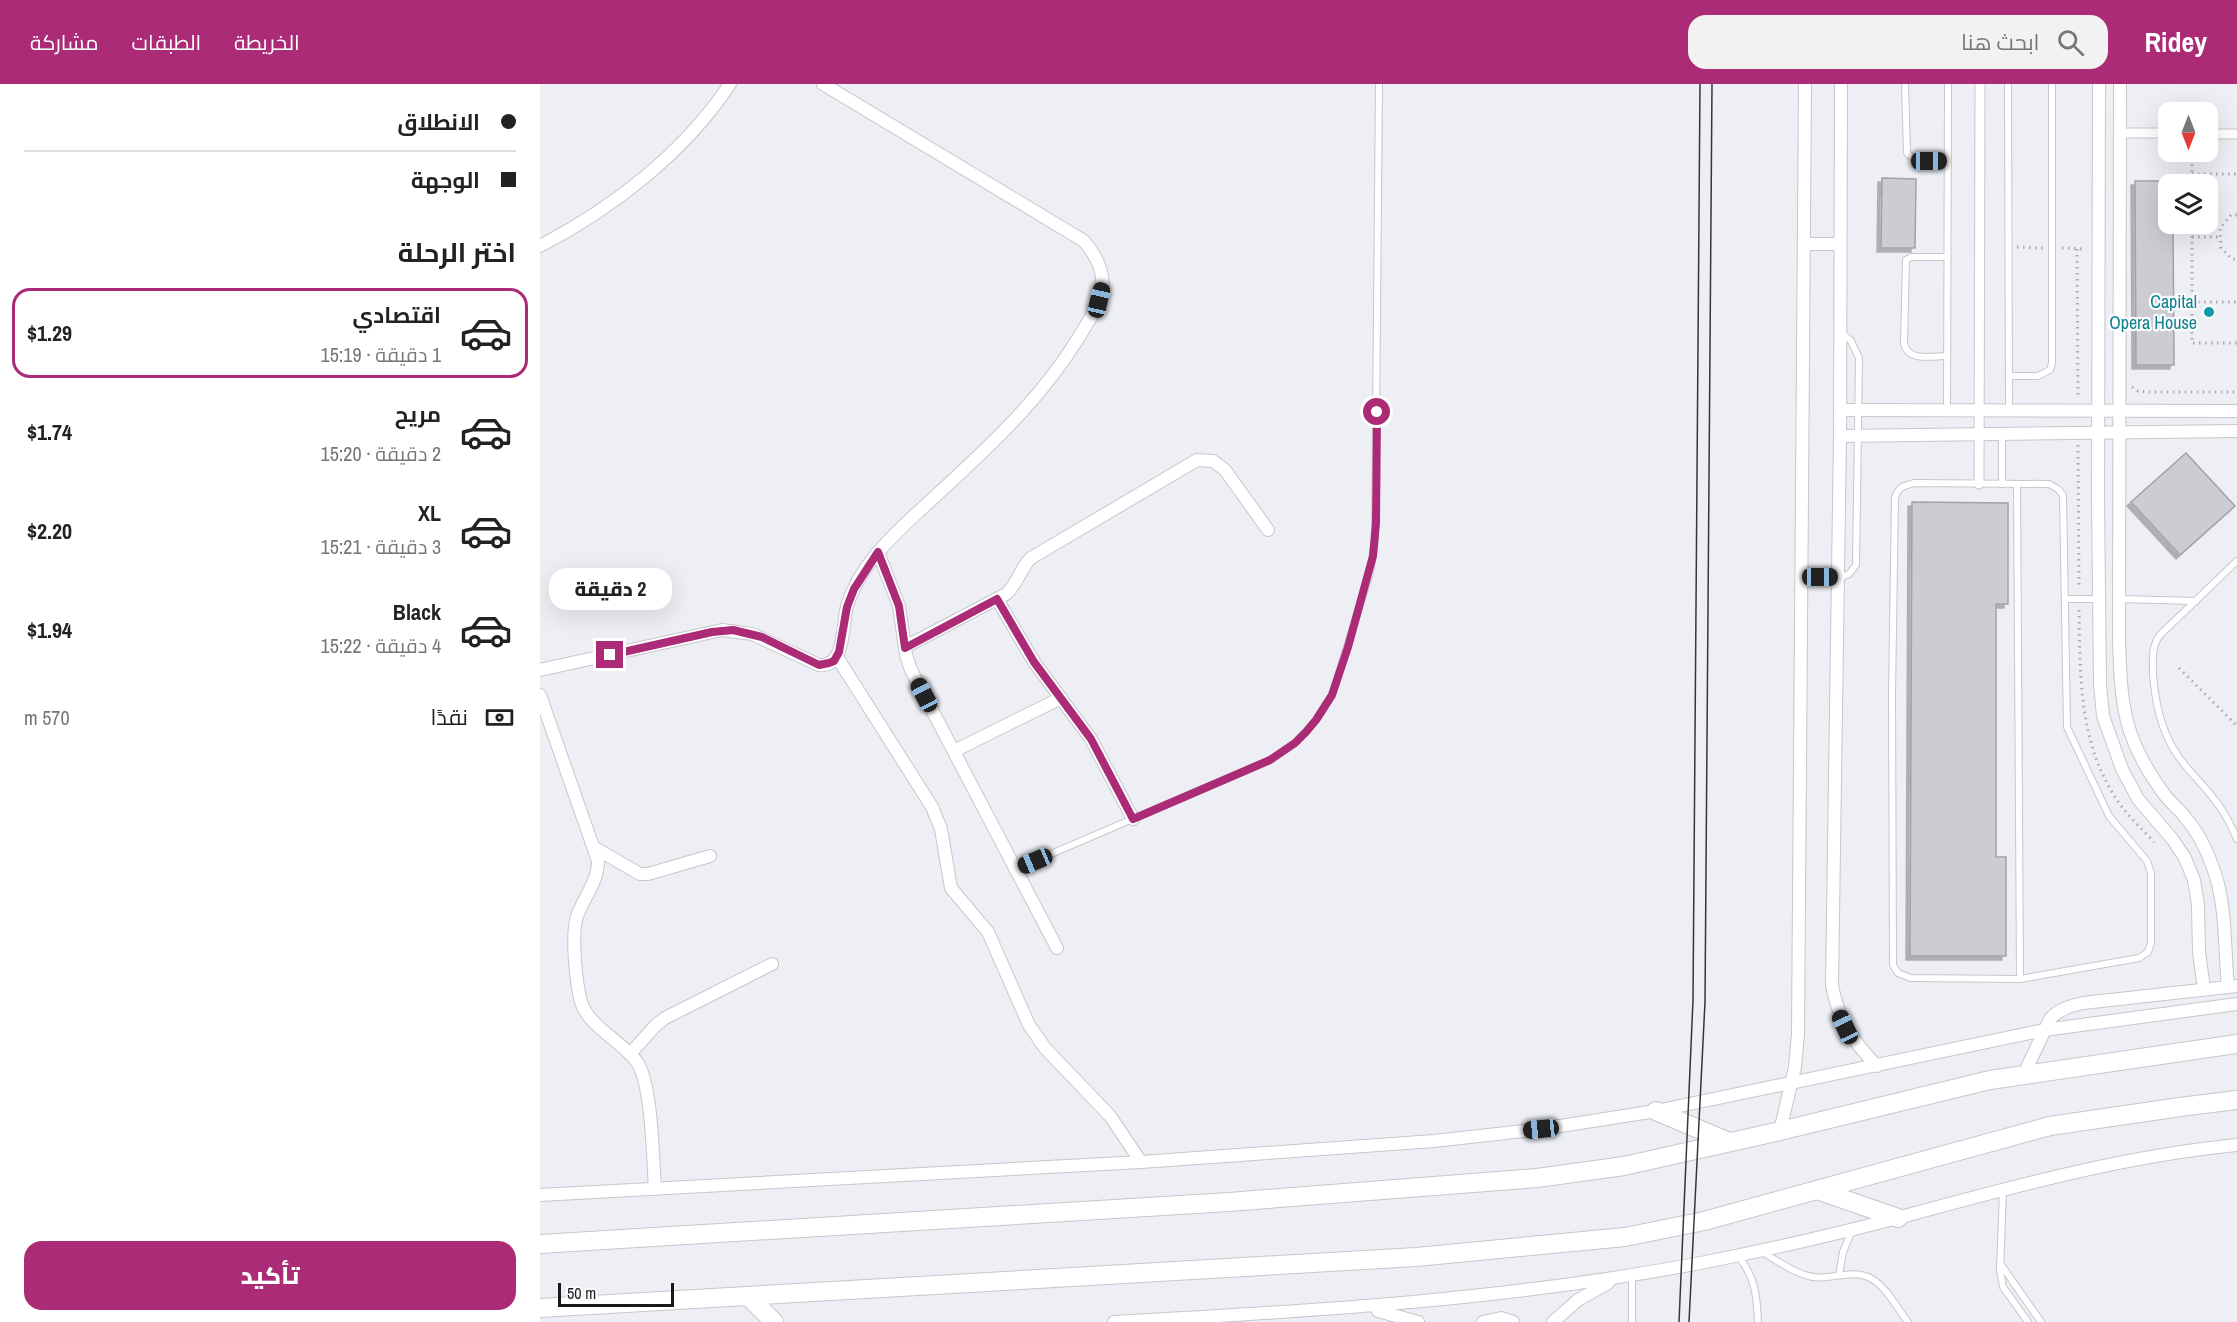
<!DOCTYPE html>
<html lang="ar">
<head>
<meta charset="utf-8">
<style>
  :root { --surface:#fff; --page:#f2f2f2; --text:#222; --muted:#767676; --line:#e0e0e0; --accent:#ac2b77 }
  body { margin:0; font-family:"Archivo Narrow",Cairo,sans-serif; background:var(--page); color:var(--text); direction:rtl; height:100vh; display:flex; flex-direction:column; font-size:22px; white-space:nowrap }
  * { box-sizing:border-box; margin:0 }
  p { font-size:20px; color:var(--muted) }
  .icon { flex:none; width:33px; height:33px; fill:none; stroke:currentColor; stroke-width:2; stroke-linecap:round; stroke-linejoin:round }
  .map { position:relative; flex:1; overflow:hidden; direction:ltr }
  .sheet { display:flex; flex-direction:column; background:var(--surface); width:540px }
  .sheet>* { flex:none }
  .top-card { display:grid; align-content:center; height:132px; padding:0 24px; background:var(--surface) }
  .needle { width:39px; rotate:180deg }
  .controls { position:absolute; left:1618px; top:18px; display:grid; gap:12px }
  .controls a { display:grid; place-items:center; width:60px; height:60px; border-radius:12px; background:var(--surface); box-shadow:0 6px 24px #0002; font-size:30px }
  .scale { position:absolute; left:18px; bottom:15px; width:116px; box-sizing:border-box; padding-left:6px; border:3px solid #19191b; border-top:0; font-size:16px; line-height:21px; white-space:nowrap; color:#19191b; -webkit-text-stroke:4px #fcfcff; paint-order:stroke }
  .end { position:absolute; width:27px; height:27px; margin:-14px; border:8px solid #ac2b77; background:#fff; box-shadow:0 0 0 3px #fff }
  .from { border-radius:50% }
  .bubble { position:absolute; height:42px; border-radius:18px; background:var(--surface); box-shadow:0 6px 24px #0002; font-size:20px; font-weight:800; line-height:42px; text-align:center; direction:rtl }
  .car { position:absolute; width:18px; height:36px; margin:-18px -9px; border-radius:8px; box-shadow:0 0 4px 2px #0007; background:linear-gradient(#222 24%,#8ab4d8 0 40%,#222 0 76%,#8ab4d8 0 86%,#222 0) }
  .top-card b { display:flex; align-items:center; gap:21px; height:57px; font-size:22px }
  .top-card b+b { border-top:2px solid var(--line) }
  .top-card i { width:15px; height:15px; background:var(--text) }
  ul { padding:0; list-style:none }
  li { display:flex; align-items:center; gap:18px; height:90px; margin:0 12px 9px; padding:0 12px; border:3px solid transparent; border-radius:18px }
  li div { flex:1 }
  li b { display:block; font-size:22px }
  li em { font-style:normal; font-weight:800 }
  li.current { border-color:var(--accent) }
  li>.icon { width:54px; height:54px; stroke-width:1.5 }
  h2 { padding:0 24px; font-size:27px; line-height:72px }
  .pay { display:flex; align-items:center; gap:15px; height:66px; padding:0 24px; font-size:22px }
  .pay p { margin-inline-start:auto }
  .action { display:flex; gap:12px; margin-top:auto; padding:12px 24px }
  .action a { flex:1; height:69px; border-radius:18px; background:var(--accent); color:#fff; font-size:24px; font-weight:800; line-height:69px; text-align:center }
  header { display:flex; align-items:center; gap:36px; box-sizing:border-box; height:84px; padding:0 30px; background:var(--accent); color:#fff }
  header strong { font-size:28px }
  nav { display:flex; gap:33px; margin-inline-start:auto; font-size:21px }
  .search { width:420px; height:54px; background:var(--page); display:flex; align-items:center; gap:15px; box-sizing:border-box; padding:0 21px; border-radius:18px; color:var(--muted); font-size:22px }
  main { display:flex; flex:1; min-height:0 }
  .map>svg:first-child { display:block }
  .building { fill:#cccdd2; stroke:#a0a2a7; stroke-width:1.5; filter:url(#shadow) }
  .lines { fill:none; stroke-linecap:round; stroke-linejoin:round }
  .service-casing { stroke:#c6c7cd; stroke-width:8 }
  .pedestrian-casing { stroke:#c6c7cd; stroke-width:11 }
  .minor-casing { stroke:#c6c7cd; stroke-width:14 }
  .secondary-casing { stroke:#c6c7cd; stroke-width:20 }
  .path { stroke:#a9aaae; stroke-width:3; stroke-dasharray:1.5 4.5; stroke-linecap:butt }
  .service { stroke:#fff; stroke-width:6 }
  .pedestrian { stroke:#fff; stroke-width:9 }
  .minor { stroke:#fff; stroke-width:12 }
  .secondary { stroke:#fff; stroke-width:18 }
  .tram { stroke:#363638; stroke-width:1.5 }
  .route { stroke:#ac2b77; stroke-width:8 }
  .culture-dot { fill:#0f9aa8; stroke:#fcfcff; stroke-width:2 }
  .labels { text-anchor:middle; stroke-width:4.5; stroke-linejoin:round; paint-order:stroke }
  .culture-label { font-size:18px; fill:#0d838f; stroke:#fcfcff; text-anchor:end }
</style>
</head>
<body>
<header>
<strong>Ridey</strong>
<div class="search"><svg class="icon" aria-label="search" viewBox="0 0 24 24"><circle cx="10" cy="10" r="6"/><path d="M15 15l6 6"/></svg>ابحث هنا</div>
<nav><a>الخريطة</a><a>الطبقات</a><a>مشاركة</a></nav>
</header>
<main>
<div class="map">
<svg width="1697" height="1238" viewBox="0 0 1697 1238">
  <defs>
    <filter id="shadow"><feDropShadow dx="-4" dy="4" stdDeviation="0" flood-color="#0004"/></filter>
  </defs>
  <rect width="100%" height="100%" fill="#edeff4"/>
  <g class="building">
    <polygon points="1342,94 1376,95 1375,164 1341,164"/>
    <polygon points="1595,97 1629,97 1629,140 1633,140 1634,281 1596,281"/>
    <polygon points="1646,369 1695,422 1640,471 1591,418"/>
    <polygon points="1372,418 1468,419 1468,520 1456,520 1456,773 1466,773 1466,872 1370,872"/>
  </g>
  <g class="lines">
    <g class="service-casing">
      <g id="service">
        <path d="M1365,0L1367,69C1378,80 1392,77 1407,77"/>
        <polyline points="1468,0 1469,326"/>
        <path d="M1407,173H1371L1366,176L1364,260C1368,278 1393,272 1407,272"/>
        <polyline points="1469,292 1498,292 1510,286 1512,279 1512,0"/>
        <polyline points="1407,326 1408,0"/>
        <polyline points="1462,350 1462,400"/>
        <path d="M1374,399L1509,400L1518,405L1523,411L1527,643L1569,732L1607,777L1611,789V859L1608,868L1599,874L1480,895L1371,894L1358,889L1353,881L1352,609L1355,414C1358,403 1363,402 1374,399Z"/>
        <polyline points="1477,400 1480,895"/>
        <path d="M1697,477L1620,551C1611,563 1613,576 1613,590C1615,618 1621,646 1636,669C1647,686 1662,699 1674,715C1684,727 1691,741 1697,755"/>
        <polyline points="1261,493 1304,492 1309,490 1316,481 1319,274 1311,257 1301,248"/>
        <polyline points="1526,515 1559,515"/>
        <polyline points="1579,515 1656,517"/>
        <polyline points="476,785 730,676 755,659 776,636 792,611 830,489 835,456 839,0"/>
        <polyline points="1463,1106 1460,1186 1463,1203 1488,1238"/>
        <path d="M1222,1168C1238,1177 1255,1190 1273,1193C1292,1196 1314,1184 1332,1195C1347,1204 1357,1224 1368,1238"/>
        <path d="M1198,1172C1215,1192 1217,1212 1218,1238"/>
        <polyline points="1460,1179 1501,1238"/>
        <polyline points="1092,1191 1092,1238"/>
        <polyline points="1299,1191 1303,1168 1312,1146"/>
      </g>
    </g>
    <g class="pedestrian-casing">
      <g id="pedestrian">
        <polyline points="1580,49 1629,49"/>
        <polyline points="1668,50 1697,50"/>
        <polyline points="1439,400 1440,0"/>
      </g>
    </g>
    <g class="minor-casing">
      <g id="minor">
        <path d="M1301,0L1300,352L1292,901C1298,935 1313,958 1337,982"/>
        <polyline points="1559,0 1558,413 1560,600 1563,632 1582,685 1598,715 1633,756 1645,774 1654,796 1658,821 1659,868 1664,905"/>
        <path d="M1580,0L1579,555C1581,622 1583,654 1624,710C1630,718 1639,725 1645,733C1657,747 1666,764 1672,781C1687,819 1684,863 1688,903"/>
        <polyline points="1264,160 1300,160"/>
        <path d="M0,162C73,124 144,69 190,0"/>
        <polyline points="1300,326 1697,327"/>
        <polyline points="1300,352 1697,347"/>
        <polyline points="338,468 359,522 366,571 371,586 517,864"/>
        <polyline points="457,515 494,578 551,655 593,735"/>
        <path d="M365,563L466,510C478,500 480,484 491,474L657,376L673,377L685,386L728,446"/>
        <polyline points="297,573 392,723 401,745 411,804 448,848 489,941 505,964 570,1032 601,1078"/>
        <path d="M0,586L182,546L212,550L279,581C306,584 302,540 307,522C319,483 348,456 377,429C438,373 500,319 542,248C550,235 559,222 562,207C565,187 556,171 544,157L283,0"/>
        <path d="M0,611L58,777C58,798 44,813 37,832C31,851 36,899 41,918C48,942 83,958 97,978C112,1000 113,1075 115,1105"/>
        <polyline points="414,667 521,614"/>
        <polyline points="55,764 100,790 108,790 170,772"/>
        <polyline points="90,970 116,941 125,934 232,880"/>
        <path d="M1484,990L1510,935C1519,925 1530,922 1543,919L1697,902"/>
        <polyline points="1240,1047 1255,983 1258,950 1265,0"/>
        <polyline points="0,1111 601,1078 894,1057 1001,1045 1116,1027 1504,946 1697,920"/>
        <polyline points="838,1227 878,1238"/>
        <path d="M574,1238C774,1227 968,1216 1166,1178C1231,1165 1297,1150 1361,1133C1472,1103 1583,1072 1697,1061"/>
        <polyline points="943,1238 961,1234 973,1238"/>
        <polyline points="1013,1238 1038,1216 1068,1199"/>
      </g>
    </g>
    <g class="secondary-casing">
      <g id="secondary">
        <polyline points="1116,1027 1189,1058"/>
        <polyline points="1277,1106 1358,1134"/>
        <polyline points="0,1160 689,1118 997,1094 1084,1082 1240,1047 1450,996 1697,960"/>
        <polyline points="208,1212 234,1238"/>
        <polyline points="0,1224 876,1173 1085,1153 1164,1137 1510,1042 1640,1023 1697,1016"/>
      </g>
    </g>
    <g class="path">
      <polyline points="1652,90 1697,90"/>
      <polyline points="1652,100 1652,68"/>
      <polyline points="1697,131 1691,131 1680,144 1681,164 1692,175 1697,175"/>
      <polyline points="1652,140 1652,259 1697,259"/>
      <polyline points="1652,153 1680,153"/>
      <polyline points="1477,163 1504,164"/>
      <polyline points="1522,164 1546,165"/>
      <polyline points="1537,165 1538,315"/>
      <polyline points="1652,218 1697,218"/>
      <polyline points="1592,303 1598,307 1609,308 1697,308"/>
      <polyline points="1538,361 1539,504"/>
      <path d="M1539,526C1540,597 1539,670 1586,728C1594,738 1605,748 1614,758"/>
      <polyline points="1639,584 1697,642"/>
    </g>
    <use href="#service" class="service"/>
    <use href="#pedestrian" class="pedestrian"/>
    <use href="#minor" class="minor"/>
    <use href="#secondary" class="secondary"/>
    <g class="tram">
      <polyline points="1139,1238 1153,916 1160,0"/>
      <polyline points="1149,1238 1165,918 1172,0"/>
    </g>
  </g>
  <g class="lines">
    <polyline class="route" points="70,571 172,548 193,546 222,553 279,581 289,579 294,577 299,568 307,523 314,505 338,468 359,522 365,564 457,515 494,578 551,655 593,735 730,676 755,659 766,648 776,636 792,611 808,563 833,472 836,439 837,328"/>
  </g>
  <circle class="culture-dot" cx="1669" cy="228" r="6"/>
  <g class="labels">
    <g class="culture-label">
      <text x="1657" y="224">Capital<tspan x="1657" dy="21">Opera House</tspan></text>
    </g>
  </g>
</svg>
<div class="controls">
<a><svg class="needle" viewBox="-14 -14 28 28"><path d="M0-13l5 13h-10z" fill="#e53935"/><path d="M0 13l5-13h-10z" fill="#767676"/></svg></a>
<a><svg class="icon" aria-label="layers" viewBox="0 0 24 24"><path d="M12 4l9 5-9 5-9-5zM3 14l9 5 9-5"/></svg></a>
</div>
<div class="scale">50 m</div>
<i class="end from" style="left:837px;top:328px"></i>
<i class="end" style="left:70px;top:571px"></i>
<div class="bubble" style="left:9px;top:484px;width:123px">2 دقيقة</div>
<i class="car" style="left:1389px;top:77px;rotate:90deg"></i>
<i class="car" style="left:559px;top:216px;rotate:13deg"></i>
<i class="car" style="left:1280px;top:493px;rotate:90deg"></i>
<i class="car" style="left:384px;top:611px;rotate:332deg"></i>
<i class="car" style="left:495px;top:777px;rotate:247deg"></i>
<i class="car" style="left:1305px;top:943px;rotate:335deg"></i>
<i class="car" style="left:1001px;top:1045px;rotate:264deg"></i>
</div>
<section class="sheet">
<div class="top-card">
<b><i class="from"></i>الانطلاق</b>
<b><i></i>الوجهة</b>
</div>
<h2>اختر الرحلة</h2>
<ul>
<li class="current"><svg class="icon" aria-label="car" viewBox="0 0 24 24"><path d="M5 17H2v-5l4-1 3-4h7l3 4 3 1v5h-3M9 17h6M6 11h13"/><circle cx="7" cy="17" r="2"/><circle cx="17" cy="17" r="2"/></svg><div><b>اقتصادي</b><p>1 دقيقة · 15:19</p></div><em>$1.29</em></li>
<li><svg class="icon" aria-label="car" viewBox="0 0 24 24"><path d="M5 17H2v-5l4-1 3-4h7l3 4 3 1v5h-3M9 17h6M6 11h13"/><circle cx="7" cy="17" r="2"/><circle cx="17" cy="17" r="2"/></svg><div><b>مريح</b><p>2 دقيقة · 15:20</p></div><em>$1.74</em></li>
<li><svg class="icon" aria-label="car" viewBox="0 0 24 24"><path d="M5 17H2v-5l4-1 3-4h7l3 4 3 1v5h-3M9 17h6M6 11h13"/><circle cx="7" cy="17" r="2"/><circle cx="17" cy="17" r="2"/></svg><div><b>XL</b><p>3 دقيقة · 15:21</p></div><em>$2.20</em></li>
<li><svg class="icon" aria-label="car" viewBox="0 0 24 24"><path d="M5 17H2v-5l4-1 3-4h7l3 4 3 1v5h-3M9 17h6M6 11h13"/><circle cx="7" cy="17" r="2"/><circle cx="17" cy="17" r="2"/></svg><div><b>Black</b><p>4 دقيقة · 15:22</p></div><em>$1.94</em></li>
</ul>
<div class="pay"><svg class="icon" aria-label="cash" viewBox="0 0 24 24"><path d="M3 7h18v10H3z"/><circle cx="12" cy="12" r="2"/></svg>نقدًا<p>570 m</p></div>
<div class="action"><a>تأكيد</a></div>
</section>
</main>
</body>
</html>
